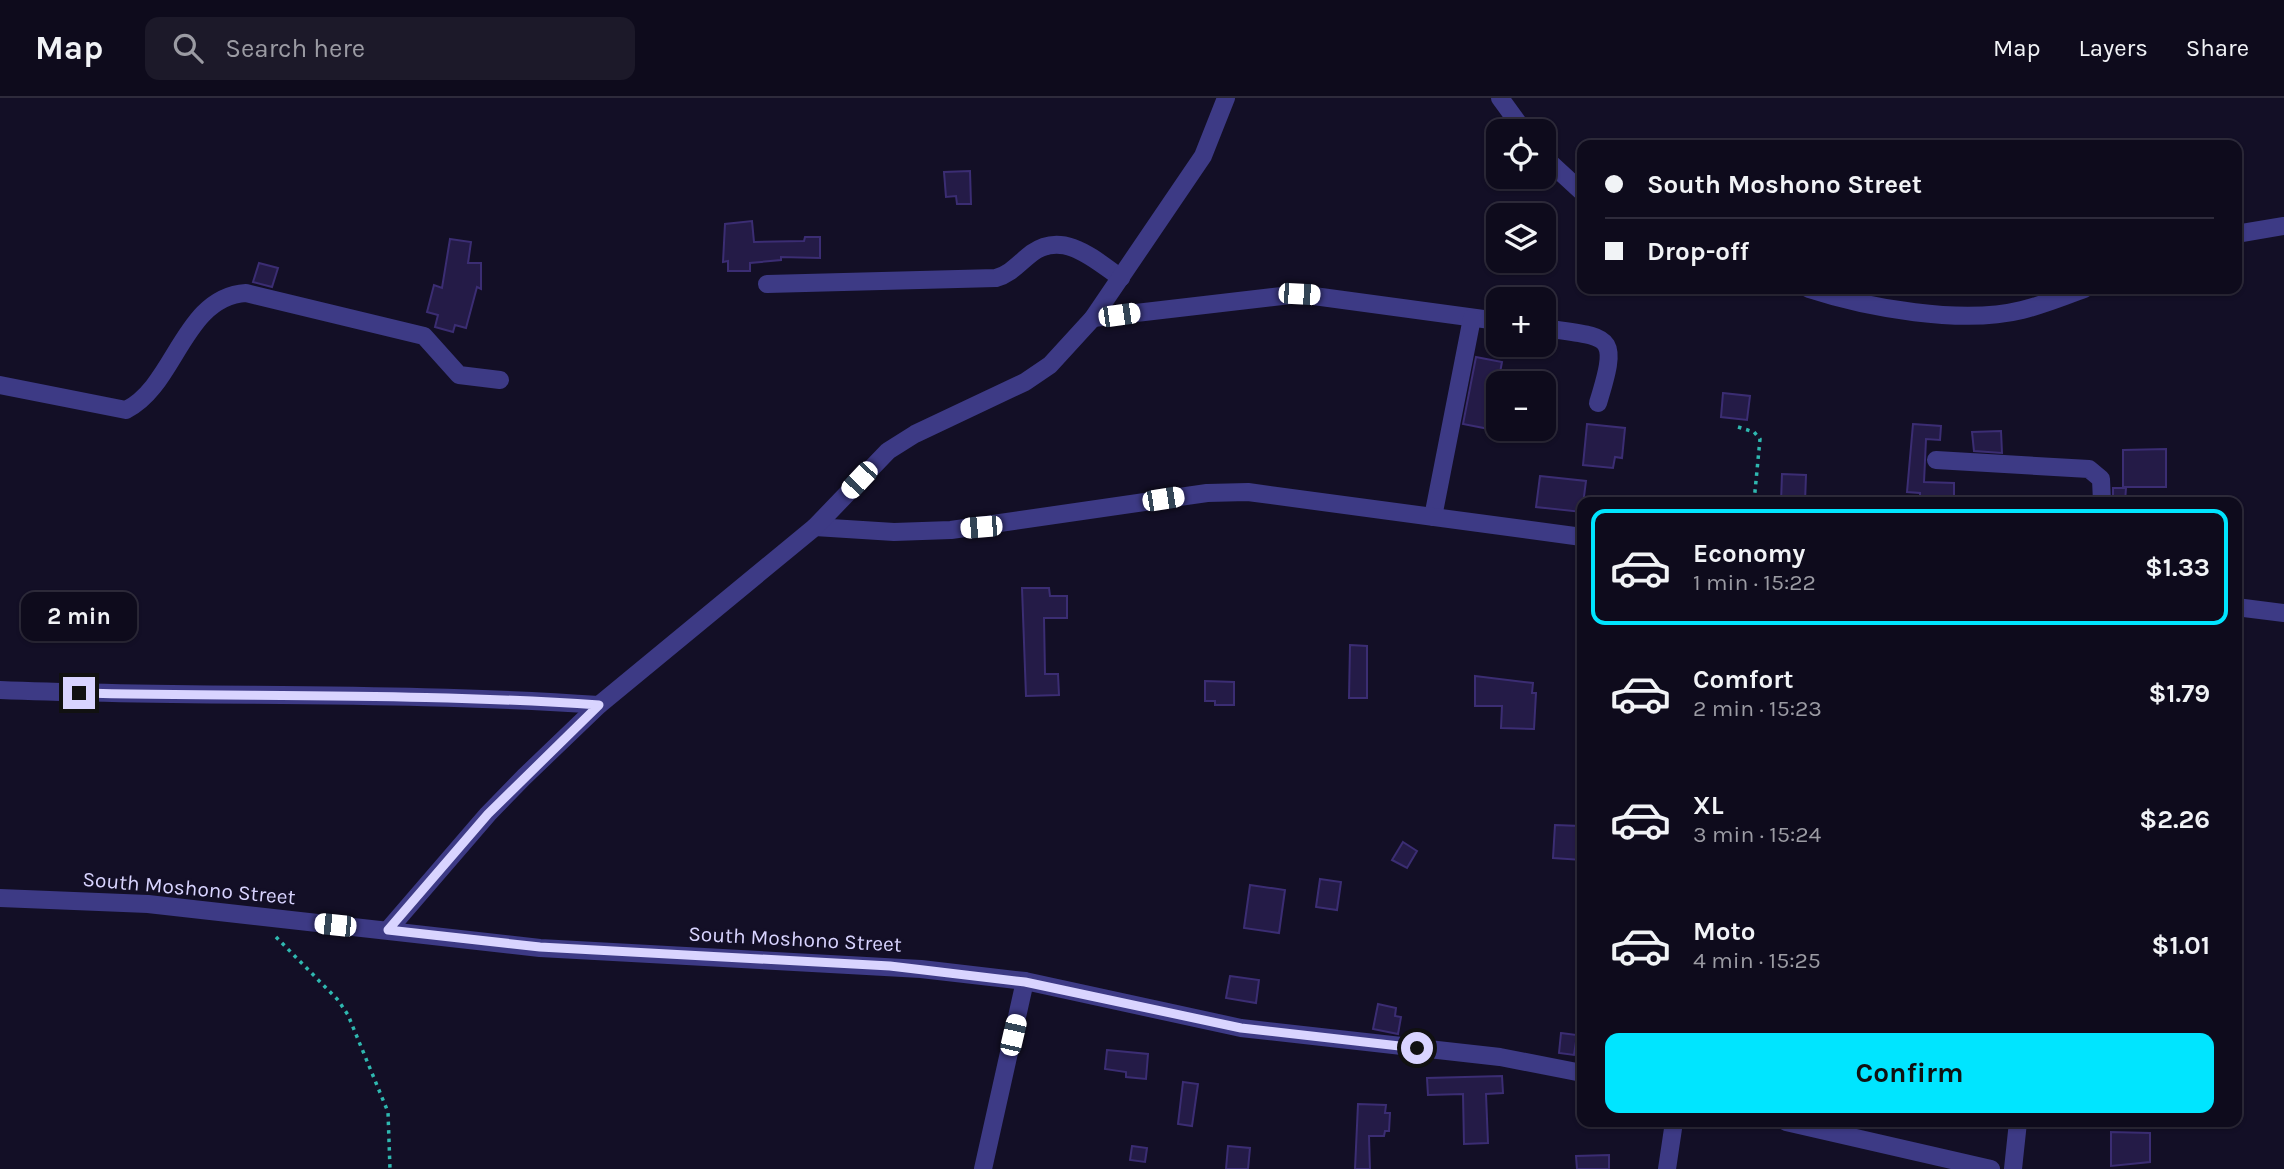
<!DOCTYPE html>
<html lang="en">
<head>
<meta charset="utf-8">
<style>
  :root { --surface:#0e0b1c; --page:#1c1929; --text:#f1f3f6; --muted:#9b9ba3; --line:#2e2b3b; --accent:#00e5ff }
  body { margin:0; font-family:Karla,sans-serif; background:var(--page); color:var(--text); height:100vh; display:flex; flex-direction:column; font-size:26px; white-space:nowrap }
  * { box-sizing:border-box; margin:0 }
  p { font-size:23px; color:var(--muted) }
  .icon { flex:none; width:38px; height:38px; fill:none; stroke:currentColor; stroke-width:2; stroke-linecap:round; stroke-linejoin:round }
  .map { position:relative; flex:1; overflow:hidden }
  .sheet { position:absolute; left:1577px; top:399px; width:665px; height:630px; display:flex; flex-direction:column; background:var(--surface); border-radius:14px; box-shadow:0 2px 5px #0004,0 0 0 2px var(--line) }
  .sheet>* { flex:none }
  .banner { position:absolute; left:1577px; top:42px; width:665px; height:154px; border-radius:14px; box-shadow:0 2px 5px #0004,0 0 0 2px var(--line); display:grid; align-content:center; height:154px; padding:0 28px; background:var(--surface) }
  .fabs { position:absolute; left:1486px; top:21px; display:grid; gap:14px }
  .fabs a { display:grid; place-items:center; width:70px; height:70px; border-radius:14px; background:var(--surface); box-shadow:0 2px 5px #0004,0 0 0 2px var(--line); font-size:35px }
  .end { position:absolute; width:32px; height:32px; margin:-16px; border:9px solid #d9d4ff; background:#111; box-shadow:0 0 0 4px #111 }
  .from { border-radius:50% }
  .bubble { position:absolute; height:49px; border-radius:14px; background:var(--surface); box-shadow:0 2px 5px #0004,0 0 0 2px var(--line); font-size:23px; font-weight:700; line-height:49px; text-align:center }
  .car { position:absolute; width:21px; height:42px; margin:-21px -10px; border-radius:9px; box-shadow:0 0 5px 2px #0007; background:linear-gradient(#fff 24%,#345 0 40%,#fff 0 76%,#345 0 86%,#fff 0) }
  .banner b { display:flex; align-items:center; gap:24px; height:66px; font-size:26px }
  .banner b+b { border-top:2px solid var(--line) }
  .banner i { width:18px; height:18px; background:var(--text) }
  ul { padding:12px 0 0; list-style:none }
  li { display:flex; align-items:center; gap:21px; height:116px; margin:0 14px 10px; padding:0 14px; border:4px solid transparent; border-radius:14px }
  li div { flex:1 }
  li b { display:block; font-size:26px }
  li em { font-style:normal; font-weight:700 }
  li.on { border-color:var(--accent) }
  li>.icon { width:63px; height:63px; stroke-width:1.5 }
  .primary-button { display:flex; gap:14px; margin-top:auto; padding:14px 28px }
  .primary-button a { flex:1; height:80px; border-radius:14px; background:var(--accent); color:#111; font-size:28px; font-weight:700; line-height:80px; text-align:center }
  header { display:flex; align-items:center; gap:42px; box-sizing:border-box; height:98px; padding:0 35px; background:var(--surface); border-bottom:2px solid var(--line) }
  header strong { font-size:33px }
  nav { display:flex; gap:38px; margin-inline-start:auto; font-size:24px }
  .search { width:490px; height:63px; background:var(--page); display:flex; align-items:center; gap:18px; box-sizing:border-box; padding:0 24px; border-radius:14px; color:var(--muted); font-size:26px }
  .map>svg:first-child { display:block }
  .building { fill:#241b47; stroke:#3b2d73; stroke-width:2 }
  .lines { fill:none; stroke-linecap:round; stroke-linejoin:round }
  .path { stroke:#2fb8b0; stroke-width:3.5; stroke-dasharray:3.5 5; stroke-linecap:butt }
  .minor { stroke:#3d3a85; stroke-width:18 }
  .route { stroke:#d9d4ff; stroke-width:9 }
  .labels { text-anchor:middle; stroke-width:5; stroke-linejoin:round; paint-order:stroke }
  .street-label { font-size:21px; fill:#d9d4ff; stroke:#130f26 }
</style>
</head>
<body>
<header>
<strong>Map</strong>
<div class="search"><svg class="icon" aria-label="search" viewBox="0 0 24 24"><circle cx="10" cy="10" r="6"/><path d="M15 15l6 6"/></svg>Search here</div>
<nav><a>Map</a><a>Layers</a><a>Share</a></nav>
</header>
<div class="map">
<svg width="2284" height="1071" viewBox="0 0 2284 1071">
  <rect width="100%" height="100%" fill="#130f26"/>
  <g class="building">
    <polygon points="970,73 971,106 957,106 956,98 946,99 944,74"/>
    <polygon points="752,123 754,144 804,143 805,139 820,139 820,160 781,159 781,162 750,165 750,173 728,173 728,163 723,164 725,126"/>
    <polygon points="450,141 471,144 468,165 481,165 481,191 477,189 466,230 455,227 453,234 435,229 438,217 427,214 434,187 442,190"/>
    <polygon points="259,165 278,170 272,189 253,184"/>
    <polygon points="1476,259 1502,264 1498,285 1498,320 1491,319 1489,331 1463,326"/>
    <polygon points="1723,295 1750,298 1747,322 1721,319"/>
    <polygon points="1587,326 1625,330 1622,360 1615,359 1613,370 1583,367"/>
    <polygon points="1913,326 1941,328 1940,342 1926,341 1924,384 1954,385 1954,404 1920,404 1920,395 1907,394"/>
    <polygon points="2001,333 2002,355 1974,353 1972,334"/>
    <polygon points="2166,351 2166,389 2123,389 2123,352"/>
    <polygon points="1782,376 1806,377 1805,404 1781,404"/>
    <polygon points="1540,378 1586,383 1582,414 1536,409"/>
    <polygon points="2113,390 2126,390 2125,404 2113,404"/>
    <polygon points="1022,490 1049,490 1050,498 1067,498 1067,520 1044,520 1045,576 1058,576 1059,597 1026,598"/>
    <polygon points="1350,547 1367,548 1367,600 1349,600"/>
    <polygon points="1475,578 1533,585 1532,595 1536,595 1534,631 1501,630 1502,608 1475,608"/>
    <polygon points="1205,583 1234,584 1234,607 1215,607 1215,603 1205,603"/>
    <polygon points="1555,727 1580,728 1582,762 1553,760"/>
    <polygon points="1403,744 1417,753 1407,770 1392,762"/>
    <polygon points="1320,781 1341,784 1337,812 1316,809"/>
    <polygon points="1250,787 1285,792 1279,835 1244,830"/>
    <polygon points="1230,878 1259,882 1256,905 1226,900"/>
    <polygon points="1378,906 1396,910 1395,918 1401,919 1398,936 1373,931"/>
    <polygon points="1561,935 1577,937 1574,957 1559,955"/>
    <polygon points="1107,952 1148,956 1146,981 1126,979 1126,974 1105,971"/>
    <polygon points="1502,978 1503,995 1486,996 1488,1045 1464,1046 1463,996 1428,997 1427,980"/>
    <polygon points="1183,984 1198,986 1192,1028 1178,1026"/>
    <polygon points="1358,1006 1386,1007 1385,1015 1390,1015 1389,1033 1385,1033 1384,1038 1369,1038 1370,1071 1355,1071"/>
    <polygon points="2111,1034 2150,1035 2150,1064 2111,1068"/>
    <polygon points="1132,1048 1147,1050 1145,1064 1130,1062"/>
    <polygon points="1228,1048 1250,1050 1248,1071 1226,1071"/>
    <polygon points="1609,1057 1609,1071 1577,1071 1576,1058"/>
  </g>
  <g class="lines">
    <g class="path">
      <polyline points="1738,329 1754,334 1760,341 1754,404"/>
      <polyline points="276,839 338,902 348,917 388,1014 390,1071"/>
    </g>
    <g class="minor">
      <polyline points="1500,0 1524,33"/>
      <polyline points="1544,59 1582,94"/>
      <polyline points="2236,136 2284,128"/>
      <path d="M767,186L996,180C1011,176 1020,164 1032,155C1064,132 1095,162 1121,180"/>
      <path d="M1809,191C1867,210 1962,227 2022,212C2043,207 2063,199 2084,191"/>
      <polyline points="1093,220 1299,196 1498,223"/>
      <path d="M1544,230C1611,240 1620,234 1598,305"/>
      <path d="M0,287L126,312C176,287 183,199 246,195L424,238L459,277L500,282"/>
      <polyline points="1936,362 2089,371 2101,381 2102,404"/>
      <polyline points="1433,419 1472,220"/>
      <polyline points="815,429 894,434 951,432 1207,395 1248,394 1582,439"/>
      <polyline points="2236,509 2284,515"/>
      <path d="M0,592C200,600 400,593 599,607"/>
      <polyline points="0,800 148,806 540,850 921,871 1025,883 1241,930 1500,959 1582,975"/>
      <polyline points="388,832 488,716 524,679 599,607 815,429 888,353 915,336 1025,284 1050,267 1093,220 1203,58 1226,0"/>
      <polyline points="1786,1024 1991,1071"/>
      <polyline points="983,1071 1025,883"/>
      <polyline points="1667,1071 1674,1024"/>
      <polyline points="2013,1071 2018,1024"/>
    </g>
  </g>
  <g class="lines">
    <path class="route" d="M79,595C253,599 426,595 599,607L488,716L388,832L540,849L890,868L1025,884L1241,930L1417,950"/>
  </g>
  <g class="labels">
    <g class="street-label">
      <text transform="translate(189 790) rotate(5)" y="7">South Moshono Street</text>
      <text transform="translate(795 841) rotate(3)" y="7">South Moshono Street</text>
    </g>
  </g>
</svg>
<div class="fabs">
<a><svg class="icon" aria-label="locate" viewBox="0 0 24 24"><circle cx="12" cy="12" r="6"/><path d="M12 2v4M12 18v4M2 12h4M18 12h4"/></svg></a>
<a><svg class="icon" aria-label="layers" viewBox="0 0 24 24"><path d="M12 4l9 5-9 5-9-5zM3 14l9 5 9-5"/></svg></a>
<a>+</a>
<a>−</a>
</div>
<i class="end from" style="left:1417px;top:950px"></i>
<i class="end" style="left:79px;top:595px"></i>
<div class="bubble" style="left:21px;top:494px;width:116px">2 min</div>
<i class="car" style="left:1299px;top:196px;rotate:93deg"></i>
<i class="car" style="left:1119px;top:217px;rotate:82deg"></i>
<i class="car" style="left:859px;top:382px;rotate:223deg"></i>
<i class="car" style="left:1163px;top:401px;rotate:81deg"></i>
<i class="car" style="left:981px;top:429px;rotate:265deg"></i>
<i class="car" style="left:335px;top:827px;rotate:276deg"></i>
<i class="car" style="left:1013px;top:937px;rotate:13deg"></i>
<div class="banner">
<b><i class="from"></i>South Moshono Street</b>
<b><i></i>Drop-off</b>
</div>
<section class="sheet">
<ul>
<li class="on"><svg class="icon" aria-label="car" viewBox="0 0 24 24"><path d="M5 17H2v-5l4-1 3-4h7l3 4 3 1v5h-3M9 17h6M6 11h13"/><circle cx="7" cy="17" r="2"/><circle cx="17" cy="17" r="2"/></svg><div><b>Economy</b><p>1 min · 15:22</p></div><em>$1.33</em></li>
<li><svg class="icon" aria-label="car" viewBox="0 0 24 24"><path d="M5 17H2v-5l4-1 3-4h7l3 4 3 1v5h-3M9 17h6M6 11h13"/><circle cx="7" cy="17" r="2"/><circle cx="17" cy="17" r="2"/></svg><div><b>Comfort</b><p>2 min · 15:23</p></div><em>$1.79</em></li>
<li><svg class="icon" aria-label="car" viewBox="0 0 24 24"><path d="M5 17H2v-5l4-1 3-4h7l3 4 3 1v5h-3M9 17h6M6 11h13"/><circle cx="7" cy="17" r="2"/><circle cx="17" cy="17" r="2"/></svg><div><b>XL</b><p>3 min · 15:24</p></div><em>$2.26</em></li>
<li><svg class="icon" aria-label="car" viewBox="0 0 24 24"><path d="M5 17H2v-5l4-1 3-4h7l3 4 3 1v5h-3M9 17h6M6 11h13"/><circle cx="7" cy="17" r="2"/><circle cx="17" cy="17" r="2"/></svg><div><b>Moto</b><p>4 min · 15:25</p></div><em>$1.01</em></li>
</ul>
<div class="primary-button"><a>Confirm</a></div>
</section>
</div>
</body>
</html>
